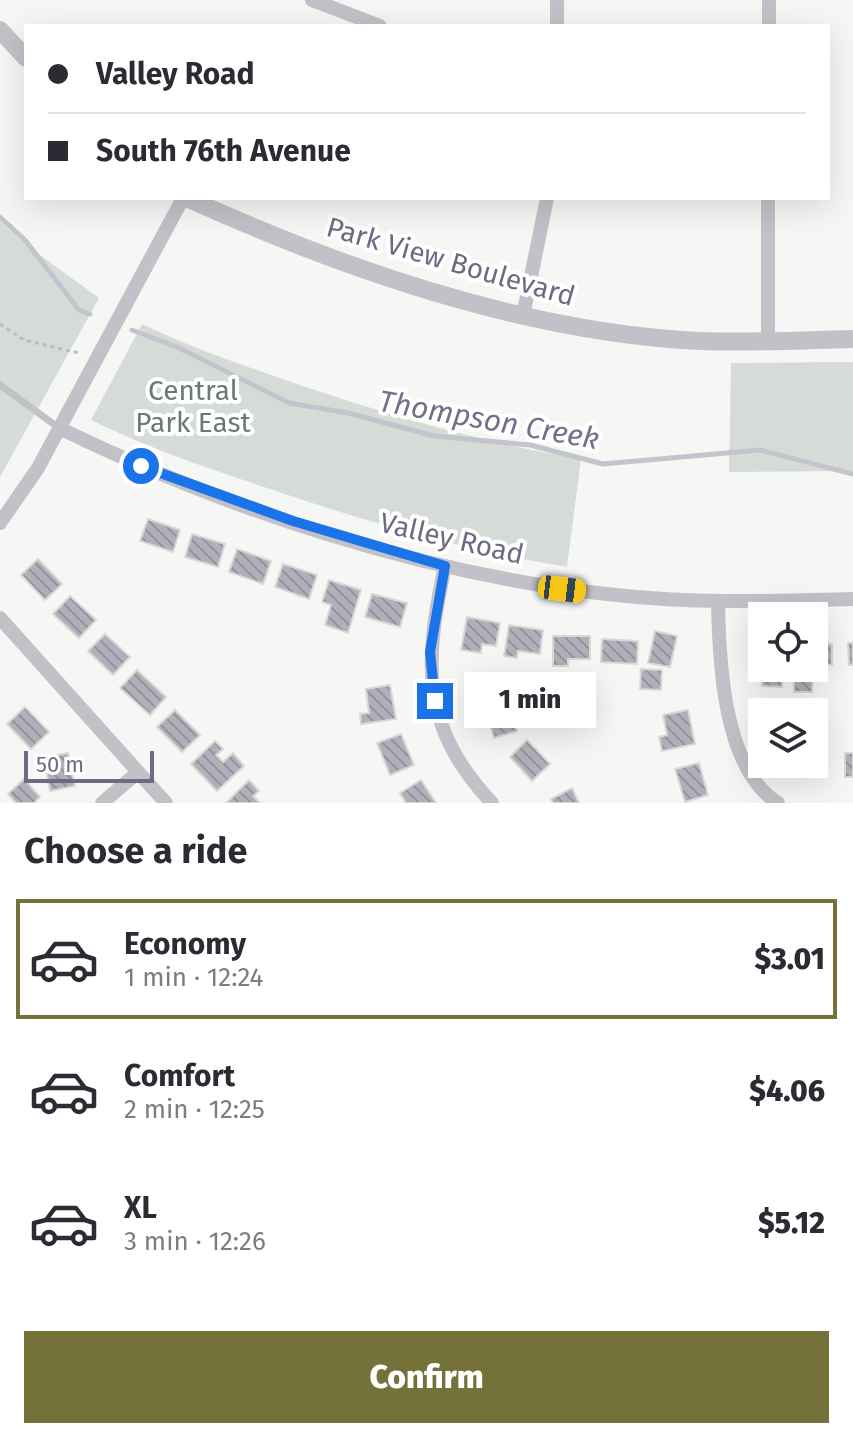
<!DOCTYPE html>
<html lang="en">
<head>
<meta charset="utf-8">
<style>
  :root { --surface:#fff; --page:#f7f7f7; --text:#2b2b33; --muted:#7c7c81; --line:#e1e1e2; --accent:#747139 }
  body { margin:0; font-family:"Fira Sans",sans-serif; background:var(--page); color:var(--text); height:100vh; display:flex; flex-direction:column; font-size:30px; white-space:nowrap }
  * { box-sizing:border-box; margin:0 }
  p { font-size:26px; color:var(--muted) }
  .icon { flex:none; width:44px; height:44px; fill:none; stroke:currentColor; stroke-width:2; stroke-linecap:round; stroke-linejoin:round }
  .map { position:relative; height:803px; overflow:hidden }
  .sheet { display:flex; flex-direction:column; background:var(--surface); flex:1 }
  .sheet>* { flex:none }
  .banner { position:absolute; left:24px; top:24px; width:806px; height:176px; border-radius:0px; box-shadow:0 8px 32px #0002; display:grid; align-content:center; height:176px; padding:0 24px; background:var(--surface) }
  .fabs { position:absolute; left:748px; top:602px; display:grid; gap:16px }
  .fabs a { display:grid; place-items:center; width:80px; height:80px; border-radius:0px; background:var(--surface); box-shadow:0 8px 32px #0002; font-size:40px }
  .scale { position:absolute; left:24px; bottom:20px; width:130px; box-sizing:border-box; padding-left:8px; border:4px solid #6e6a82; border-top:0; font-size:22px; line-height:28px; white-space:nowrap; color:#6e6a82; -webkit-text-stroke:6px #fff; paint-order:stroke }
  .end { position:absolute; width:36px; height:36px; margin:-18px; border:10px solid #1a73e8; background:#fff; box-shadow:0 0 0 4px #fff }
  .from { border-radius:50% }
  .bubble { position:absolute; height:56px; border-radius:0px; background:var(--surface); box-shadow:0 8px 32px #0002; font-size:26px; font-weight:800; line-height:56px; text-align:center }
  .car { position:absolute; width:24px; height:48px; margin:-24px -12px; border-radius:10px; box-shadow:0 0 6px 2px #0007; background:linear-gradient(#f5c518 24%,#345 0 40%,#f5c518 0 76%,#345 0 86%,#f5c518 0) }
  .banner b { display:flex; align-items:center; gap:28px; height:76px; font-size:30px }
  .banner b+b { border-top:2px solid var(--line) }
  .banner i { width:20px; height:20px; background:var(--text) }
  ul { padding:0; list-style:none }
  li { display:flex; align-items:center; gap:24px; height:120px; margin:0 16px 12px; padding:0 8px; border:4px solid transparent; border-radius:0px }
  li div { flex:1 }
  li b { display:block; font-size:30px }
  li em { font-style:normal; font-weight:800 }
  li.current { border-color:var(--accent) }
  li>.icon { width:72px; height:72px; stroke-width:1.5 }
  h2 { padding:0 24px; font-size:36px; line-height:96px }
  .cta { display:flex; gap:16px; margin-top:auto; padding:16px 24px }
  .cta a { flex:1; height:92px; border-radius:0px; background:var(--accent); color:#fff; font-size:32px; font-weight:800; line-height:92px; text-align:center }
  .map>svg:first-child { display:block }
  .green { fill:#d5dcd8 }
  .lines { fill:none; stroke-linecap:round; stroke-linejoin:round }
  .stream { stroke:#c4c4cf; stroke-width:5 }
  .building { fill:url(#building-back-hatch); stroke:#d8d9d7; stroke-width:2 }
  .path { stroke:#bcbbc0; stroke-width:3; stroke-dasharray:4 4; stroke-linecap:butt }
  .service { stroke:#c2c1c8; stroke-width:7 }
  .minor { stroke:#c2c1c8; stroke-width:14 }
  .tertiary { stroke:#c2c1c8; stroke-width:18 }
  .route { stroke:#1a73e8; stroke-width:10 }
  .labels { text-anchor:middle; stroke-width:8; stroke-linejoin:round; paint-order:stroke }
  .street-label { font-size:28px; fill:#6e6a82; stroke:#fff }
  .park-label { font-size:28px; fill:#687a72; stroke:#fff }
  .water-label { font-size:30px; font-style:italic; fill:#71718b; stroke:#fff }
</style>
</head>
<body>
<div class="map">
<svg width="853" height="803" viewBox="0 0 853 803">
  <defs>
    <pattern id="building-back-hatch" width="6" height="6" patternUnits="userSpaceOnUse" patternTransform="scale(2)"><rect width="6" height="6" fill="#b1afb9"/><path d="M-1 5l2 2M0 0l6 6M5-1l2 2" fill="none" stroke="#94929c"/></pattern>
  </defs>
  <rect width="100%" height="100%" fill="#f6f7f5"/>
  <g class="green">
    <polygon points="0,221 33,250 99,298 0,477"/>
    <path d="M142,324C194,349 248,367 303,386C395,417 485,443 581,459L567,567C464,550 366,522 267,488C207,468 148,448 91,420Z"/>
    <polygon points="853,362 853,471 729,472 731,363"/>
  </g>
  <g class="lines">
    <g class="stream">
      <polyline points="0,217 25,240 79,310 90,314"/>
      <polyline points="132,330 177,347 289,403 348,413 434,436 530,445 603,464 760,450 853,474"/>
    </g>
  </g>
  <g class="building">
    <polygon points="148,519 180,530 173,552 140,541"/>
    <polygon points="192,534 225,544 218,567 185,557"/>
    <polygon points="237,549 271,561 263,584 229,572"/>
    <polygon points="38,559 62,584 45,600 21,575"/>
    <polygon points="283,564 317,575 309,599 275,587"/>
    <polygon points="329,580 361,590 348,633 325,625 331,605 322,602"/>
    <polygon points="372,594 407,603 400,627 365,617"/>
    <polygon points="70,596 96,620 79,638 53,614"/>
    <polygon points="467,617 500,623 496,646 482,644 481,653 461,650"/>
    <polygon points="509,625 543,630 540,654 518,651 517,658 504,656"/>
    <polygon points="655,631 677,636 670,667 648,663"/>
    <polygon points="105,634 130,657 113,675 88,651"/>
    <polygon points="553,636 590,636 590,659 568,659 568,666 553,666"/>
    <polygon points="602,639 638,641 637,664 601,662"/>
    <polygon points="814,643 832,644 832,665 814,665"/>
    <polygon points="848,643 853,643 853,665 849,665"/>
    <polygon points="762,668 783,668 782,687 762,686"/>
    <polygon points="641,669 662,670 661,690 640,689"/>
    <polygon points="137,670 166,697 150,715 120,688"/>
    <polygon points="794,676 813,676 812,692 794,692"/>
    <polygon points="390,685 396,719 361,724 360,714 369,713 366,689"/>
    <polygon points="507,700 517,731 494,738 484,707"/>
    <polygon points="25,707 49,732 31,749 7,724"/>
    <polygon points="175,710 200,735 182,752 157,727"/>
    <polygon points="688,710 695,744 662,751 659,737 667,735 663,715"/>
    <polygon points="814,732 822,746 814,750"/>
    <polygon points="401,734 414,765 390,775 377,743"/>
    <polygon points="527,740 550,764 532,781 510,757"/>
    <polygon points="215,741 223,749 216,755 223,762 233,753 244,766 217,791 191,764"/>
    <polygon points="68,753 75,786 50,791 44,758"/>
    <rect x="845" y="753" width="8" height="24"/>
    <polygon points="699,763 708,795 685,802 675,769"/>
    <polygon points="24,779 40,797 34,803 16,803 8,794"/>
    <polygon points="249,780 259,791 253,796 260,803 226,803"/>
    <polygon points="421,780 436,803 406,803 400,793"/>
    <polygon points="572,788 579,803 553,803 551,799"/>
  </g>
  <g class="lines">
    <polyline class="path" points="0,324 24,340 79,353"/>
    <polyline class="service" points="0,385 59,428"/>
    <g class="minor">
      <polyline points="312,0 380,26"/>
      <polyline points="557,26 557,0"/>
      <polyline points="769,26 769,0"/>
      <polyline points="523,316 547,198"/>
      <polyline points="768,340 768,198"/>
      <path d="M59,428C227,510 429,576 616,595C695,604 774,601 853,599"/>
      <polyline points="0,523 38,468 183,198"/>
      <path d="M445,566C424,663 420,726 492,803"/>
      <path d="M718,602C719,660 723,769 778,803"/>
      <polyline points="0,618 166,803"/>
      <polyline points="102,803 137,773"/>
    </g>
    <g class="tertiary">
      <polyline points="0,30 26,58"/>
      <path d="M187,198C343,269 528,333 701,341C751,343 803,340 853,339"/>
    </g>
  </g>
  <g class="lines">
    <polyline class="route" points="141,466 293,521 445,566 430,652 435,701"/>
  </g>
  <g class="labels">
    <g class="street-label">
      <text transform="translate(451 261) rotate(16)" y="10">Park View Boulevard</text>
      <text transform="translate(452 538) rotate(13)" y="10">Valley Road</text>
    </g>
    <g class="park-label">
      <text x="193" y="400">Central<tspan x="193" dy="32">Park East</tspan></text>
    </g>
    <g class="water-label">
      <text transform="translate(489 420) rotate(10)" y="10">Thompson Creek</text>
    </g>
  </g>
</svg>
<div class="fabs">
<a><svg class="icon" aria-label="locate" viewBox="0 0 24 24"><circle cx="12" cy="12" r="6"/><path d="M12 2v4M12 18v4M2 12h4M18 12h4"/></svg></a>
<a><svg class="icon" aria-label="layers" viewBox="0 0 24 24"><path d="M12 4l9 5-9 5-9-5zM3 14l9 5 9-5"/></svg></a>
</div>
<div class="scale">50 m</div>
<i class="end from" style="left:141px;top:466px"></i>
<i class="end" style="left:435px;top:701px"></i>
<div class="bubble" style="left:464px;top:672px;width:132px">1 min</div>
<i class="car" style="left:562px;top:589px;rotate:97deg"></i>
<div class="banner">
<b><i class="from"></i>Valley Road</b>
<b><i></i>South 76th Avenue</b>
</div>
</div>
<section class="sheet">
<h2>Choose a ride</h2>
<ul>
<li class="current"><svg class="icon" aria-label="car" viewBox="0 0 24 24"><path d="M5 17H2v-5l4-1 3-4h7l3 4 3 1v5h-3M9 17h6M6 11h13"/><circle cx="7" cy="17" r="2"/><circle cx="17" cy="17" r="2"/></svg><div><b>Economy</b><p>1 min · 12:24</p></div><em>$3.01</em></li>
<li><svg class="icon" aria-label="car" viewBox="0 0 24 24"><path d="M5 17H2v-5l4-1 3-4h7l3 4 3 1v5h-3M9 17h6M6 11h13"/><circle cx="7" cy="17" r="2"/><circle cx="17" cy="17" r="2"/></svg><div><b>Comfort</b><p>2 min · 12:25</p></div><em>$4.06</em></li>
<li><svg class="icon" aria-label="car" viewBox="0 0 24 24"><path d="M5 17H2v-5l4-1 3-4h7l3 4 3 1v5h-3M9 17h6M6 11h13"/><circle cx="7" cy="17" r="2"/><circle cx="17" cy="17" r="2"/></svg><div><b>XL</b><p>3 min · 12:26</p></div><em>$5.12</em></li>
</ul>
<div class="cta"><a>Confirm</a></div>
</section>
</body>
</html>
